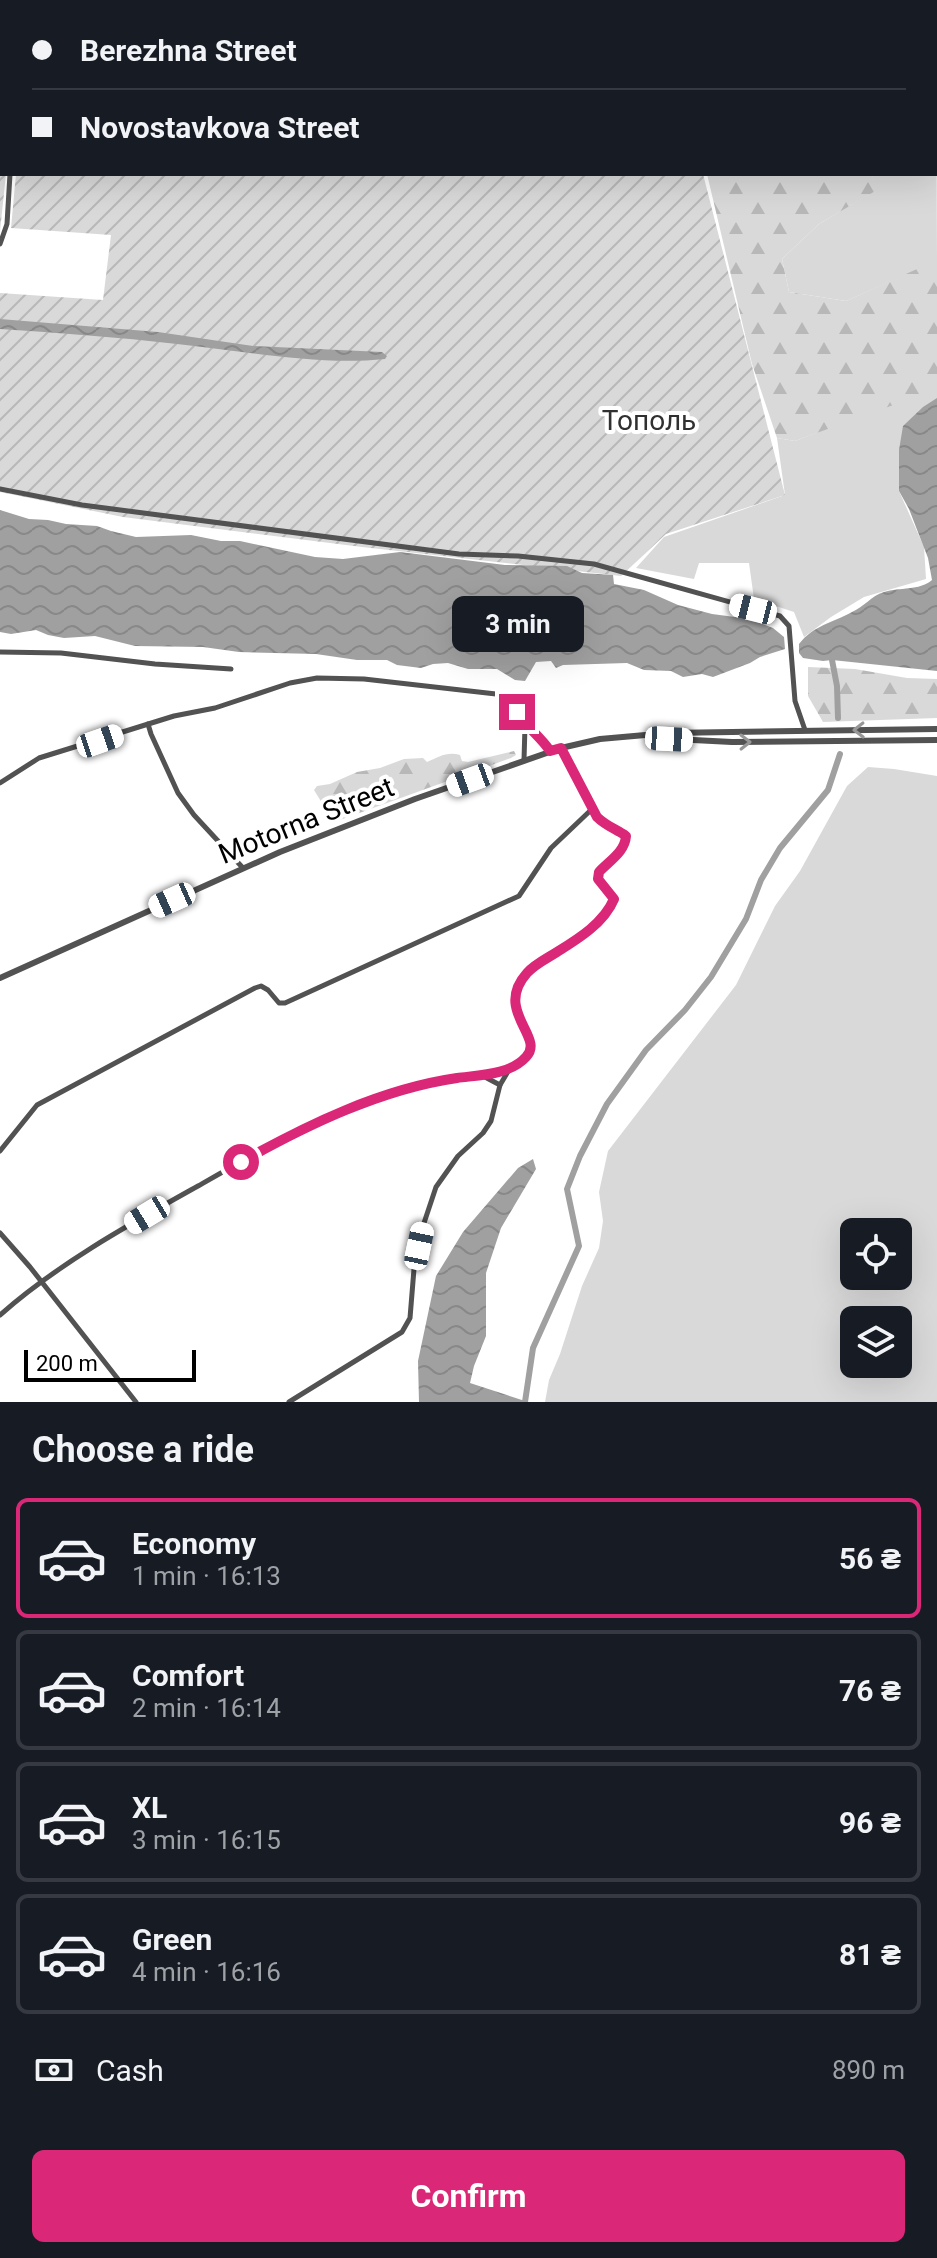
<!DOCTYPE html>
<html lang="en">
<head>
<meta charset="utf-8">
<style>
  :root { --surface:#171b24; --page:#20242c; --text:#f1f3f6; --muted:#9ea1a6; --line:#363941; --accent:#db2777 }
  body { margin:0; font-family:Roboto,sans-serif; background:var(--page); color:var(--text); height:100vh; display:flex; flex-direction:column; font-size:30px; white-space:nowrap }
  * { box-sizing:border-box; margin:0 }
  p { font-size:26px; color:var(--muted) }
  .icon { flex:none; width:44px; height:44px; fill:none; stroke:currentColor; stroke-width:2; stroke-linecap:round; stroke-linejoin:round }
  .map { position:relative; height:1402px; overflow:hidden }
  .details { display:flex; flex-direction:column; background:var(--surface); flex:1 }
  .details>* { flex:none }
  .hud { position:absolute; left:0px; top:0px; width:938px; height:176px; box-shadow:0 8px 32px #0002; display:grid; align-content:center; height:176px; padding:0 32px; background:var(--surface) }
  .tools { position:absolute; left:840px; top:1218px; display:grid; gap:16px }
  .tools a { display:grid; place-items:center; width:72px; height:72px; border-radius:12px; background:var(--surface); box-shadow:0 8px 32px #0002; font-size:40px }
  .scale { position:absolute; left:24px; bottom:20px; width:172px; box-sizing:border-box; padding-left:8px; border:4px solid #000; border-top:0; font-size:22px; line-height:28px; white-space:nowrap; color:#000; -webkit-text-stroke:6px #fff; paint-order:stroke }
  .end { position:absolute; width:36px; height:36px; margin:-18px; border:10px solid #db2777; background:#fff; box-shadow:0 0 0 4px #fff }
  .from { border-radius:50% }
  .bubble { position:absolute; height:56px; border-radius:12px; background:var(--surface); box-shadow:0 8px 32px #0002; font-size:26px; font-weight:700; line-height:56px; text-align:center }
  .car { position:absolute; width:24px; height:48px; margin:-24px -12px; border-radius:10px; box-shadow:0 0 6px 2px #0007; background:linear-gradient(#fff 24%,#345 0 40%,#fff 0 76%,#345 0 86%,#fff 0) }
  .hud b { display:flex; align-items:center; gap:28px; height:76px; font-size:30px }
  .hud b+b { border-top:2px solid var(--line) }
  .hud i { width:20px; height:20px; background:var(--text) }
  ul { padding:0; list-style:none }
  li { display:flex; align-items:center; gap:24px; height:120px; margin:0 16px 12px; padding:0 16px; border:4px solid var(--line); border-radius:12px }
  li div { flex:1 }
  li b { display:block; font-size:30px }
  li em { font-style:normal; font-weight:700 }
  li.selected { border-color:var(--accent) }
  li>.icon { width:72px; height:72px; stroke-width:1.5 }
  h2 { padding:0 32px; font-size:36px; line-height:96px }
  .pay { display:flex; align-items:center; gap:20px; height:88px; padding:0 32px; font-size:30px }
  .pay p { margin-inline-start:auto }
  .primary-button { display:flex; gap:16px; margin-top:auto; padding:16px 32px }
  .primary-button a { flex:1; height:92px; border-radius:12px; background:var(--accent); color:#fff; font-size:32px; font-weight:700; line-height:92px; text-align:center }
  .map>svg:first-child { display:block }
  .green { fill:#d9d9d9; fill-rule:evenodd }
  .forest { fill:url(#forest-firs) }
  .garden { fill:url(#garden-furrows) }
  .water { fill:url(#water-waves) }
  .lines { fill:none; stroke-linecap:round; stroke-linejoin:round }
  .canal { stroke:#a0a0a0; stroke-width:6 }
  .minor { stroke:#525252; stroke-width:5 }
  .tertiary { stroke:#525252; stroke-width:6 }
  .oneway { stroke:#979797 }
  .route { stroke:#db2777; stroke-width:10 }
  .labels { text-anchor:middle; stroke-width:8; stroke-linejoin:round; paint-order:stroke }
  .park-label { font-size:28px; fill:#303030; stroke:#fff }
  .street-label { font-size:28px; fill:#000; stroke:#fff }
</style>
</head>
<body>
<div class="map">
<svg width="937" height="1402" viewBox="0 0 937 1402">
  <defs>
    <pattern id="forest-firs" width="22" height="20" patternUnits="userSpaceOnUse" patternTransform="scale(2)"><rect width="22" height="20" fill="#d9d9d9"/><path d="M5 1l3.5 6h-7zM16 11l3.5 6h-7z" fill="#b8b8b8"/></pattern>
    <pattern id="garden-furrows" width="10" height="10" patternUnits="userSpaceOnUse" patternTransform="scale(2)"><rect width="10" height="10" fill="#d9d9d9"/><path d="M-1 1l2-2M0 10L10 0M9 11l2-2" fill="none" stroke="#b8b8b8"/></pattern>
    <pattern id="water-waves" width="16" height="10" patternUnits="userSpaceOnUse" patternTransform="scale(2)"><rect width="16" height="10" fill="#a0a0a0"/><path d="M0 5q4-4 8 0t8 0" fill="none" stroke="#888"/></pattern>
  </defs>
  <rect width="100%" height="100%" fill="#fff"/>
  <g class="green">
    <polygon points="936,7 937,261 846,301 789,292 782,259 819,224 876,190 872,174 936,174"/>
    <polygon points="937,387 937,399 899,491 924,547 926,579 864,597 831,617 804,637 794,612 754,599 749,563 699,563 694,579 636,568 664,537 785,495 777,438 795,441"/>
    <path d="M868,767L894,769L937,776V1402H545L549,1380L560,1354L582,1286L599,1248L603,1221L599,1192L608,1151L736,985L775,906L800,871L847,786ZM854,1232H898V1276H854ZM854,1320H898V1364H854Z"/>
  </g>
  <g class="forest">
    <polygon points="707,174 872,174 877,190 819,224 782,259 789,292 846,301 937,260 937,389 795,441 777,438 752,364"/>
    <polygon points="808,667 855,669 907,678 937,679 937,718 823,722 808,696"/>
    <path d="M514,751L516,755L511,758L340,820L333,821L314,790L317,786L330,784L357,772L380,768L404,759L423,758L427,762C438,757 448,751 460,755L462,761L468,762Z"/>
  </g>
  <g class="garden">
    <polygon points="0,0 27,0 26,2 2,2 2,174 6,174 0,231"/>
    <polygon points="492,0 715,0 715,2 491,2"/>
    <polygon points="16,174 703,174 785,495 666,534 621,576 362,547 123,517 0,492 0,293 103,300 111,235 11,228"/>
  </g>
  <g class="water">
    <path d="M0,319L158,332L253,346L382,352L387,356L385,359C318,366 245,351 177,344C118,337 59,333 0,329Z"/>
    <path d="M937,398V671L832,660L823,661L803,658L799,653V644C814,625 832,623 852,612C864,607 871,596 884,592C900,587 919,591 932,580L928,558L909,509L899,491V450L903,426L923,407Z"/>
    <polygon points="0,510 29,519 48,520 66,524 97,526 111,531 136,537 191,535 221,541 240,541 315,557 343,559 400,552 505,565 567,566 582,573 613,575 614,584 644,590 678,605 712,614 750,619 773,628 784,637 785,649 760,657 750,663 713,677 702,674 683,677 671,671 644,670 627,663 563,665 556,668 551,661 536,662 525,681 515,680 497,669 468,669 448,663 433,664 421,668 397,665 387,660 357,660 316,654 239,652 203,647 135,646 95,636 64,638 48,635 36,630 11,634 0,632"/>
    <polygon points="533,1159 536,1169 501,1228 486,1273 486,1336 474,1366 470,1383 528,1402 419,1402 418,1361 436,1276 463,1232 518,1168"/>
  </g>
  <g class="lines">
    <g class="canal">
      <polyline points="832,660 837,686 838,718"/>
      <polyline points="525,1402 533,1348 579,1246 567,1189 580,1156 607,1104 646,1050 685,1010 711,977 746,919 761,880 780,848 828,790 840,754"/>
    </g>
    <g class="minor">
      <polyline points="29,2 30,0"/>
      <polyline points="0,244 7,224 10,174"/>
      <polyline points="0,489 82,505 459,554 518,556 594,564 780,616 789,626 795,701 805,730"/>
      <polyline points="0,652 61,653 155,664 231,669"/>
      <polyline points="148,724 151,734 178,793 194,815 243,868"/>
      <polyline points="524,760 525,726"/>
      <path d="M0,783L39,758L174,716L215,708L290,683L317,678L364,679L496,694C513,700 516,716 528,727C537,735 543,741 550,751"/>
      <polyline points="483,1076 500,1085"/>
      <polyline points="0,1151 37,1105 255,988 261,986 268,990 279,1003 285,1003 519,896 551,848 592,809"/>
      <polyline points="0,1233 30,1267 136,1402"/>
      <path d="M0,1315C59,1263 130,1224 198,1186C252,1155 307,1123 366,1103C385,1096 405,1089 424,1085C455,1077 497,1080 524,1060C542,1046 521,1027 516,1012C512,1002 516,991 521,982C529,967 543,961 557,952C579,938 604,923 614,899L598,879L599,872C608,860 625,852 626,836C616,829 606,826 597,817L561,748"/>
      <polyline points="289,1402 402,1332 410,1318 414,1269 424,1223 436,1187 458,1156 483,1133 491,1121 500,1085 510,1068"/>
    </g>
    <g class="tertiary">
      <polyline points="654,738 732,742 937,740"/>
      <polyline points="0,978 280,852 415,799 561,748 600,739 668,733 937,729"/>
    </g>
  </g>
  <defs><path id="oneway-chevron" d="M-2-3.5L2.5 0L-2 3.5" fill="none" stroke-width="1.6" stroke-linecap="round" stroke-linejoin="round" transform="scale(2)"/></defs>
  <g class="oneway">
    <use href="#oneway-chevron" transform="translate(859 730) rotate(179)"/>
    <use href="#oneway-chevron" transform="translate(745 742) rotate(-1)"/>
  </g>
  <g class="lines">
    <path class="route" d="M241,1162C307,1125 381,1089 457,1078C479,1075 510,1075 526,1057C546,1037 493,1011 527,973C535,964 546,959 557,952C578,939 604,923 614,899L598,879L599,872C609,861 625,852 626,836C616,829 606,826 597,817L561,748L550,751C540,736 526,727 517,712"/>
  </g>
  <g class="labels">
    <g class="park-label">
      <text x="649" y="430">Тополь</text>
    </g>
    <g class="street-label">
      <text transform="translate(306 820) rotate(-22)" y="10">Motorna Street</text>
    </g>
  </g>
</svg>
<div class="tools">
<a><svg class="icon" aria-label="locate" viewBox="0 0 24 24"><circle cx="12" cy="12" r="6"/><path d="M12 2v4M12 18v4M2 12h4M18 12h4"/></svg></a>
<a><svg class="icon" aria-label="layers" viewBox="0 0 24 24"><path d="M12 4l9 5-9 5-9-5zM3 14l9 5 9-5"/></svg></a>
</div>
<div class="scale">200 m</div>
<i class="end from" style="left:241px;top:1162px"></i>
<i class="end" style="left:517px;top:712px"></i>
<div class="bubble" style="left:452px;top:596px;width:132px">3 min</div>
<i class="car" style="left:753px;top:609px;rotate:284deg"></i>
<i class="car" style="left:669px;top:739px;rotate:93deg"></i>
<i class="car" style="left:100px;top:741px;rotate:71deg"></i>
<i class="car" style="left:470px;top:780px;rotate:250deg"></i>
<i class="car" style="left:172px;top:900px;rotate:246deg"></i>
<i class="car" style="left:147px;top:1215px;rotate:239deg"></i>
<i class="car" style="left:419px;top:1246px;rotate:12deg"></i>
<div class="hud">
<b><i class="from"></i>Berezhna Street</b>
<b><i></i>Novostavkova Street</b>
</div>
</div>
<section class="details">
<h2>Choose a ride</h2>
<ul>
<li class="selected"><svg class="icon" aria-label="car" viewBox="0 0 24 24"><path d="M5 17H2v-5l4-1 3-4h7l3 4 3 1v5h-3M9 17h6M6 11h13"/><circle cx="7" cy="17" r="2"/><circle cx="17" cy="17" r="2"/></svg><div><b>Economy</b><p>1 min · 16:13</p></div><em>56 ₴</em></li>
<li><svg class="icon" aria-label="car" viewBox="0 0 24 24"><path d="M5 17H2v-5l4-1 3-4h7l3 4 3 1v5h-3M9 17h6M6 11h13"/><circle cx="7" cy="17" r="2"/><circle cx="17" cy="17" r="2"/></svg><div><b>Comfort</b><p>2 min · 16:14</p></div><em>76 ₴</em></li>
<li><svg class="icon" aria-label="car" viewBox="0 0 24 24"><path d="M5 17H2v-5l4-1 3-4h7l3 4 3 1v5h-3M9 17h6M6 11h13"/><circle cx="7" cy="17" r="2"/><circle cx="17" cy="17" r="2"/></svg><div><b>XL</b><p>3 min · 16:15</p></div><em>96 ₴</em></li>
<li><svg class="icon" aria-label="car" viewBox="0 0 24 24"><path d="M5 17H2v-5l4-1 3-4h7l3 4 3 1v5h-3M9 17h6M6 11h13"/><circle cx="7" cy="17" r="2"/><circle cx="17" cy="17" r="2"/></svg><div><b>Green</b><p>4 min · 16:16</p></div><em>81 ₴</em></li>
</ul>
<div class="pay"><svg class="icon" aria-label="cash" viewBox="0 0 24 24"><path d="M3 7h18v10H3z"/><circle cx="12" cy="12" r="2"/></svg>Cash<p>890 m</p></div>
<div class="primary-button"><a>Confirm</a></div>
</section>
</body>
</html>
